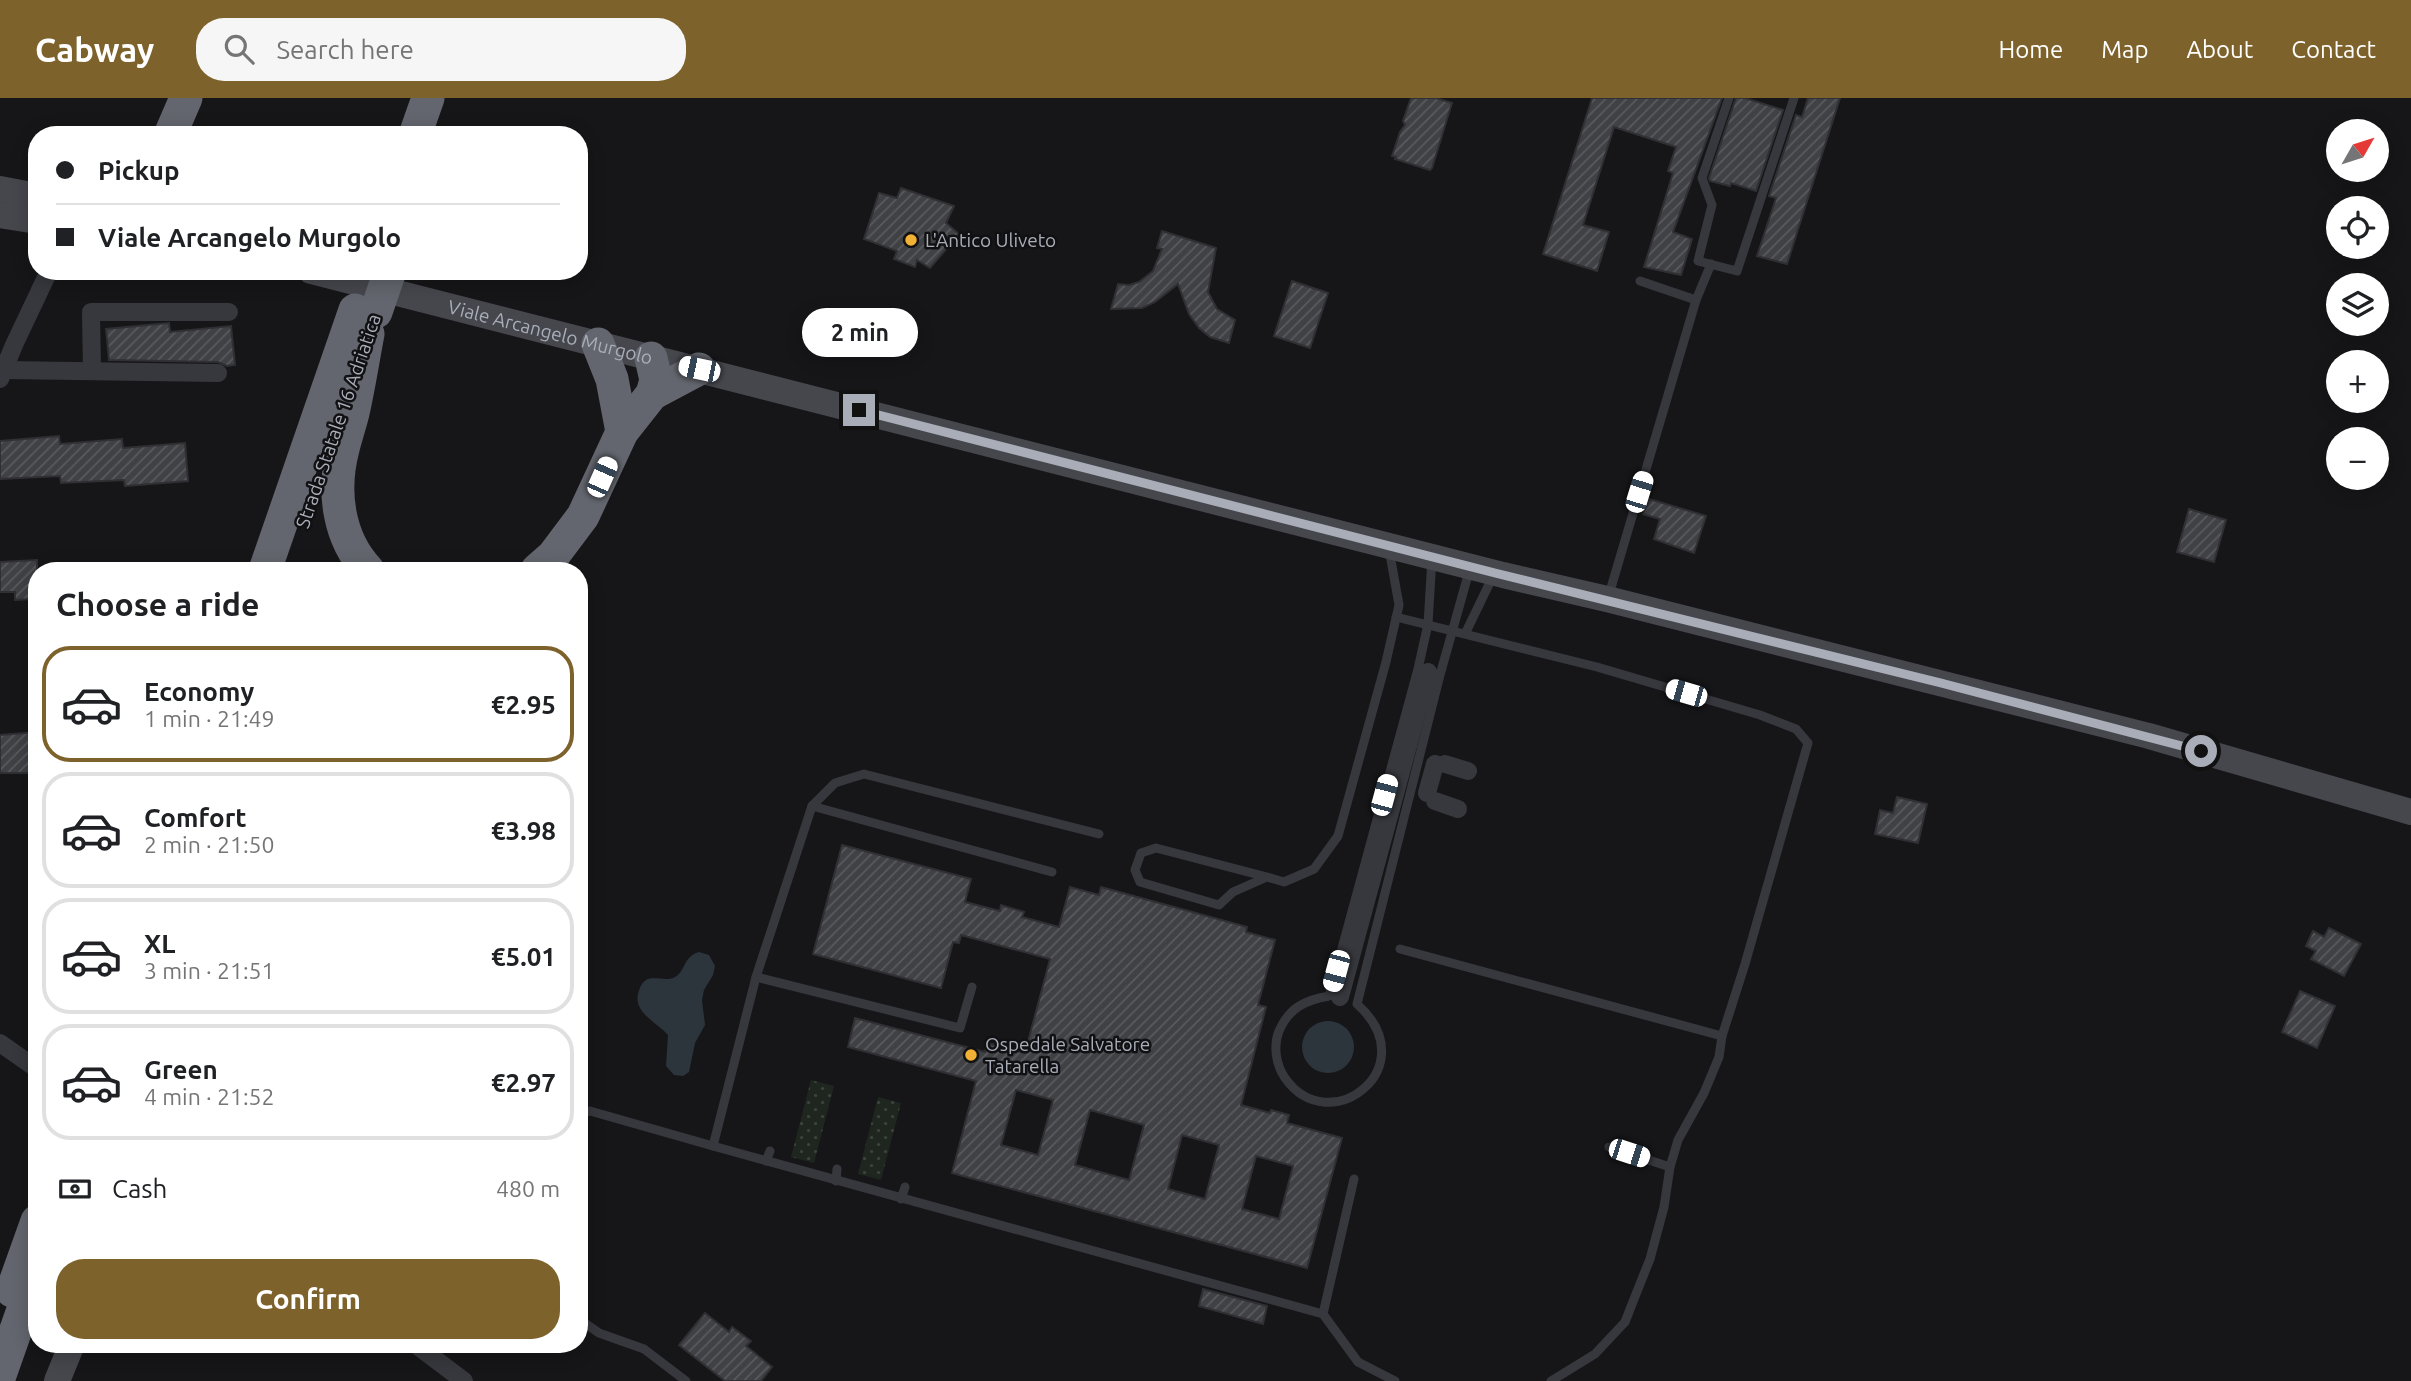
<!DOCTYPE html>
<html lang="en">
<head>
<meta charset="utf-8">
<style>
  :root { --surface:#fff; --page:#f6f6f6; --text:#202124; --muted:#757577; --line:#e0e0e0; --accent:#7e622b }
  body { margin:0; font-family:Ubuntu,sans-serif; background:var(--page); color:var(--text); height:100vh; display:flex; flex-direction:column; font-size:26px; white-space:nowrap }
  * { box-sizing:border-box; margin:0 }
  p { font-size:23px; color:var(--muted) }
  .icon { flex:none; width:38px; height:38px; fill:none; stroke:currentColor; stroke-width:2; stroke-linecap:round; stroke-linejoin:round }
  .map { position:relative; flex:1; overflow:hidden }
  .sheet { position:absolute; left:28px; top:464px; width:560px; height:791px; display:flex; flex-direction:column; background:var(--surface); border-radius:28px; box-shadow:0 4px 18px #0003 }
  .sheet>* { flex:none }
  .guide { position:absolute; left:28px; top:28px; width:560px; height:154px; border-radius:28px; box-shadow:0 4px 18px #0003; display:grid; align-content:center; height:154px; padding:0 28px; background:var(--surface) }
  .needle { width:46px; rotate:51deg }
  .buttons { position:absolute; left:2326px; top:21px; display:grid; gap:14px }
  .buttons a { display:grid; place-items:center; width:63px; height:63px; border-radius:50%; background:var(--surface); box-shadow:0 4px 18px #0003; font-size:35px }
  .end { position:absolute; width:32px; height:32px; margin:-16px; border:9px solid #a8adb8; background:#111; box-shadow:0 0 0 4px #111 }
  .from { border-radius:50% }
  .bubble { position:absolute; height:49px; border-radius:24px; background:var(--surface); box-shadow:0 4px 18px #0003; font-size:23px; font-weight:600; line-height:49px; text-align:center }
  .car { position:absolute; width:21px; height:42px; margin:-21px -10px; border-radius:9px; box-shadow:0 0 5px 2px #0007; background:linear-gradient(#fff 24%,#345 0 40%,#fff 0 76%,#345 0 86%,#fff 0) }
  .guide b { display:flex; align-items:center; gap:24px; height:66px; font-size:26px }
  .guide b+b { border-top:2px solid var(--line) }
  .guide i { width:18px; height:18px; background:var(--text) }
  ul { padding:0; list-style:none }
  li { display:flex; align-items:center; gap:21px; height:116px; margin:0 14px 10px; padding:0 14px; border:4px solid var(--line); border-radius:28px }
  li div { flex:1 }
  li b { display:block; font-size:26px }
  li em { font-style:normal; font-weight:600 }
  li.on { border-color:var(--accent) }
  li>.icon { width:63px; height:63px; stroke-width:1.5 }
  h2 { padding:0 28px; font-size:32px; line-height:84px }
  .pay { display:flex; align-items:center; gap:18px; height:77px; padding:0 28px; font-size:26px }
  .pay p { margin-inline-start:auto }
  .action { display:flex; gap:14px; margin-top:auto; padding:14px 28px }
  .action a { flex:1; height:80px; border-radius:28px; background:var(--accent); color:#fff; font-size:28px; font-weight:600; line-height:80px; text-align:center }
  header { display:flex; align-items:center; gap:42px; box-sizing:border-box; height:98px; padding:0 35px; background:var(--accent); color:#fff }
  header strong { font-size:33px }
  nav { display:flex; gap:38px; margin-inline-start:auto; font-size:24px }
  .search { width:490px; height:63px; background:var(--page); display:flex; align-items:center; gap:18px; box-sizing:border-box; padding:0 24px; border-radius:28px; color:var(--muted); font-size:26px }
  .map>svg:first-child { display:block }
  .grass { fill:url(#grass-dots) }
  .water { fill:#2c353c }
  .building { fill:url(#building-hatch); stroke:#303034; stroke-width:2; fill-rule:evenodd }
  .lines { fill:none; stroke-linecap:round; stroke-linejoin:round }
  .lane { stroke:#37383d; stroke-width:9 }
  .street { stroke:#37383d; stroke-width:18 }
  .secondary { stroke:#45474d; stroke-width:26 }
  .highway { stroke:#63666e; stroke-width:33 }
  .highway-bridge { stroke:#63666e; stroke-width:33 }
  .route { stroke:#a8adb8; stroke-width:9 }
  .poi-dot { fill:#f2b134; stroke:#111113; stroke-width:2.5 }
  .labels { text-anchor:middle; stroke-width:5; stroke-linejoin:round; paint-order:stroke }
  .poi-label { font-size:19px; fill:#a8adb8; stroke:#111113; text-anchor:start }
  .street-label { font-size:19px; fill:#a8adb8; stroke:#111113 }
</style>
</head>
<body>
<header>
<strong>Cabway</strong>
<div class="search"><svg class="icon" aria-label="search" viewBox="0 0 24 24"><circle cx="10" cy="10" r="6"/><path d="M15 15l6 6"/></svg>Search here</div>
<nav><a>Home</a><a>Map</a><a>About</a><a>Contact</a></nav>
</header>
<div class="map">
<svg width="2411" height="1283" viewBox="0 0 2411 1283">
  <defs>
    <pattern id="grass-dots" width="8" height="8" patternUnits="userSpaceOnUse" patternTransform="scale(1.75)"><rect width="8" height="8" fill="#1e261f"/><path d="M2 2h.1M6 6h.1" fill="none" stroke="#3c433d" stroke-width="1.8" stroke-linecap="round"/></pattern>
    <pattern id="building-hatch" width="6" height="6" patternUnits="userSpaceOnUse" patternTransform="scale(1.75)"><rect width="6" height="6" fill="#404145"/><path d="M-1 1l2-2M0 6l6-6M5 7l2-2" fill="none" stroke="#595a5e"/></pattern>
  </defs>
  <rect width="100%" height="100%" fill="#161618"/>
  <g class="grass">
    <polygon points="811,982 834,988 814,1065 791,1059"/>
    <polygon points="878,999 901,1005 881,1082 858,1076"/>
  </g>
  <g class="water">
    <path d="M699,854L709,857L715,868L713,877L704,892L702,902L705,927L695,945L689,974L683,978L674,977L666,968L668,937C657,924 629,913 640,890C641,887 643,884 646,882C654,878 665,883 673,880C686,875 682,859 699,854Z"/>
    <circle cx="1328" cy="949" r="26"/>
  </g>
  <g class="building">
    <polygon points="1411,0 1436,0 1452,5 1432,70 1430,72 1395,61 1396,59 1392,58 1400,34 1405,27 1403,23"/>
    <polygon points="1592,0 1722,0 1673,134 1692,141 1681,177 1644,169 1673,75 1668,73 1676,49 1614,29 1583,127 1609,134 1597,173 1543,156"/>
    <polygon points="1736,0 1745,0 1783,12 1756,93 1731,85 1730,88 1710,83 1709,80"/>
    <polygon points="1808,0 1840,0 1787,166 1757,158 1776,100 1769,98 1796,17 1802,19"/>
    <polygon points="901,90 954,108 946,125 959,136 930,170 917,162 915,169 894,161 897,153 864,141 879,95 897,100"/>
    <polygon points="1162,133 1216,150 1208,194 1217,211 1235,222 1229,245 1210,239 1199,230 1189,216 1178,186 1155,204 1142,210 1111,211 1118,186 1129,187 1139,184 1153,173 1162,151 1157,150"/>
    <polygon points="1292,183 1328,195 1310,250 1274,238"/>
    <polygon points="169,225 170,234 231,228 235,267 227,268 218,264 109,262 106,231"/>
    <polygon points="59,338 60,346 122,341 123,350 185,345 188,383 125,388 124,382 61,385 60,378 0,381 0,343"/>
    <polygon points="1649,401 1706,418 1694,455 1654,441 1660,421 1643,416"/>
    <polygon points="2189,411 2226,422 2214,464 2177,454"/>
    <polygon points="37,462 37,498 31,498 31,501 15,502 15,494 0,494 0,464"/>
    <polygon points="37,634 37,648 33,649 35,675 0,675 0,637"/>
    <polygon points="1897,699 1927,706 1918,745 1875,736 1880,712 1893,715"/>
    <path d="M842,747L971,781L965,804L1000,813L1001,807L1024,814L1022,819L1059,829L1070,789L1099,797L1101,789L1247,829L1246,834L1275,842L1258,907L1266,909L1241,1007L1270,1015L1271,1012L1289,1017L1287,1025L1342,1040L1307,1170L952,1075L976,983L848,949L855,920L985,954L987,945L1025,955L1050,861L961,837L959,845L953,844L941,890L813,856ZM1016,992L1053,1002L1038,1057L1001,1047ZM1090,1012L1144,1027L1129,1082L1075,1067ZM1182,1037L1219,1047L1205,1101L1168,1091ZM1256,1058L1293,1068L1279,1121L1242,1111Z"/>
    <polygon points="2329,830 2361,846 2344,878 2311,861 2316,853 2306,848 2313,833 2324,839"/>
    <polygon points="2300,893 2335,908 2317,950 2282,934"/>
    <polygon points="1203,1191 1267,1208 1263,1226 1199,1208"/>
    <polygon points="705,1215 729,1234 732,1229 751,1243 746,1248 772,1269 761,1283 725,1283 679,1247"/>
  </g>
  <g class="lines">
    <g class="lane">
      <polyline points="1729,0 1702,80 1712,107 1698,163 1737,173 1794,0"/>
      <polyline points="1640,183 1696,202"/>
      <path d="M1432,460L1428,526L1418,571L1329,898C1305,902 1289,910 1279,933C1273,948 1276,967 1285,980C1330,1044 1427,968 1357,906L1440,577L1470,470"/>
      <polyline points="1608,500 1696,202 1711,166"/>
      <polyline points="1396,519 1597,569 1760,617 1796,631 1808,645 1745,866 1722,938 1719,959 1704,995 1678,1042 1670,1069 1664,1109 1650,1161 1636,1196 1625,1224 1595,1256 1551,1283"/>
      <polyline points="1466,534 1494,476"/>
      <polyline points="812,708 835,685 864,676 1099,736"/>
      <polyline points="1052,774 812,708 756,879 713,1048 1323,1216 1358,1264 1395,1283"/>
      <polyline points="1267,779 1233,794 1219,807 1140,784 1135,772 1141,755 1156,750 1267,779 1284,784 1314,771 1338,738 1386,564 1399,507 1389,451"/>
      <polyline points="1400,851 1722,938"/>
      <polyline points="756,879 960,930 972,889"/>
      <polyline points="579,1015 590,1013 713,1048"/>
      <polyline points="1609,1049 1670,1069"/>
      <polyline points="766,1063 770,1053"/>
      <polyline points="836,1083 837,1071"/>
      <polyline points="901,1101 905,1089"/>
      <polyline points="1323,1216 1354,1081"/>
      <polyline points="579,1221 599,1235 644,1251 686,1283"/>
    </g>
    <g class="street">
      <polyline points="4,272 218,275"/>
      <polyline points="92,273 91,214 229,214"/>
      <polyline points="0,281 14,247 49,173"/>
      <polyline points="1445,666 1468,673"/>
      <polyline points="1427,695 1435,666"/>
      <polyline points="1435,703 1458,711"/>
      <polyline points="1340,899 1428,574"/>
      <polyline points="0,945 37,971"/>
      <polyline points="415,1246 464,1283"/>
    </g>
    <g class="secondary">
      <polyline points="0,91 37,98"/>
      <polyline points="0,117 37,123"/>
      <path id="s1" d="M311,173L1503,477L1607,501L2149,638L2411,714"/>
      <polyline points="57,1283 72,1246"/>
    </g>
    <g class="highway">
      <polyline points="170,37 186,0"/>
      <polyline points="415,37 428,0"/>
      <polyline points="598,246 612,281 622,334"/>
      <polyline points="652,296 699,271"/>
      <polyline points="265,472 355,212"/>
      <path d="M368,472C338,440 332,393 343,351C346,339 350,327 353,315C359,289 363,262 368,236"/>
      <polyline points="537,472 553,458 583,418 622,334 652,296 656,282 651,260"/>
      <polyline points="12,1193 37,1123"/>
      <polyline points="0,1277 37,1172"/>
    </g>
    <polyline class="highway-bridge" points="376,214 390,173"/>
  </g>
  <g class="lines">
    <polyline class="route" points="859,312 1495,475 1941,585 2201,653"/>
  </g>
  <g class="poi-dot">
    <circle cx="911" cy="142" r="7"/>
    <circle cx="971" cy="957" r="7"/>
  </g>
  <g class="labels">
    <g class="poi-label">
      <text x="925" y="149">L'Antico Uliveto</text>
      <text x="985" y="953">Ospedale Salvatore<tspan x="985" dy="22">Tatarella</tspan></text>
    </g>
    <g class="street-label">
      <text dy="7" stroke="none"><textPath href="#s1" startOffset="247">Viale Arcangelo Murgolo</textPath></text>
      <text transform="translate(338 323) rotate(-71)" y="7">Strada Statale 16 Adriatica</text>
    </g>
  </g>
</svg>
<div class="buttons">
<a><svg class="needle" viewBox="-14 -14 28 28"><path d="M0-13l5 13h-10z" fill="#e53935"/><path d="M0 13l5-13h-10z" fill="#757577"/></svg></a>
<a><svg class="icon" aria-label="locate" viewBox="0 0 24 24"><circle cx="12" cy="12" r="6"/><path d="M12 2v4M12 18v4M2 12h4M18 12h4"/></svg></a>
<a><svg class="icon" aria-label="layers" viewBox="0 0 24 24"><path d="M12 4l9 5-9 5-9-5zM3 14l9 5 9-5"/></svg></a>
<a>+</a>
<a>−</a>
</div>
<i class="end from" style="left:2201px;top:653px"></i>
<i class="end" style="left:859px;top:312px"></i>
<div class="bubble" style="left:802px;top:210px;width:116px">2 min</div>
<i class="car" style="left:699px;top:271px;rotate:282deg"></i>
<i class="car" style="left:602px;top:379px;rotate:24deg"></i>
<i class="car" style="left:1639px;top:394px;rotate:17deg"></i>
<i class="car" style="left:1686px;top:595px;rotate:286deg"></i>
<i class="car" style="left:1384px;top:697px;rotate:15deg"></i>
<i class="car" style="left:1336px;top:873px;rotate:195deg"></i>
<i class="car" style="left:1629px;top:1055px;rotate:108deg"></i>
<div class="guide">
<b><i class="from"></i>Pickup</b>
<b><i></i>Viale Arcangelo Murgolo</b>
</div>
<section class="sheet">
<h2>Choose a ride</h2>
<ul>
<li class="on"><svg class="icon" aria-label="car" viewBox="0 0 24 24"><path d="M5 17H2v-5l4-1 3-4h7l3 4 3 1v5h-3M9 17h6M6 11h13"/><circle cx="7" cy="17" r="2"/><circle cx="17" cy="17" r="2"/></svg><div><b>Economy</b><p>1 min · 21:49</p></div><em>€2.95</em></li>
<li><svg class="icon" aria-label="car" viewBox="0 0 24 24"><path d="M5 17H2v-5l4-1 3-4h7l3 4 3 1v5h-3M9 17h6M6 11h13"/><circle cx="7" cy="17" r="2"/><circle cx="17" cy="17" r="2"/></svg><div><b>Comfort</b><p>2 min · 21:50</p></div><em>€3.98</em></li>
<li><svg class="icon" aria-label="car" viewBox="0 0 24 24"><path d="M5 17H2v-5l4-1 3-4h7l3 4 3 1v5h-3M9 17h6M6 11h13"/><circle cx="7" cy="17" r="2"/><circle cx="17" cy="17" r="2"/></svg><div><b>XL</b><p>3 min · 21:51</p></div><em>€5.01</em></li>
<li><svg class="icon" aria-label="car" viewBox="0 0 24 24"><path d="M5 17H2v-5l4-1 3-4h7l3 4 3 1v5h-3M9 17h6M6 11h13"/><circle cx="7" cy="17" r="2"/><circle cx="17" cy="17" r="2"/></svg><div><b>Green</b><p>4 min · 21:52</p></div><em>€2.97</em></li>
</ul>
<div class="pay"><svg class="icon" aria-label="cash" viewBox="0 0 24 24"><path d="M3 7h18v10H3z"/><circle cx="12" cy="12" r="2"/></svg>Cash<p>480 m</p></div>
<div class="action"><a>Confirm</a></div>
</section>
</div>
</body>
</html>
